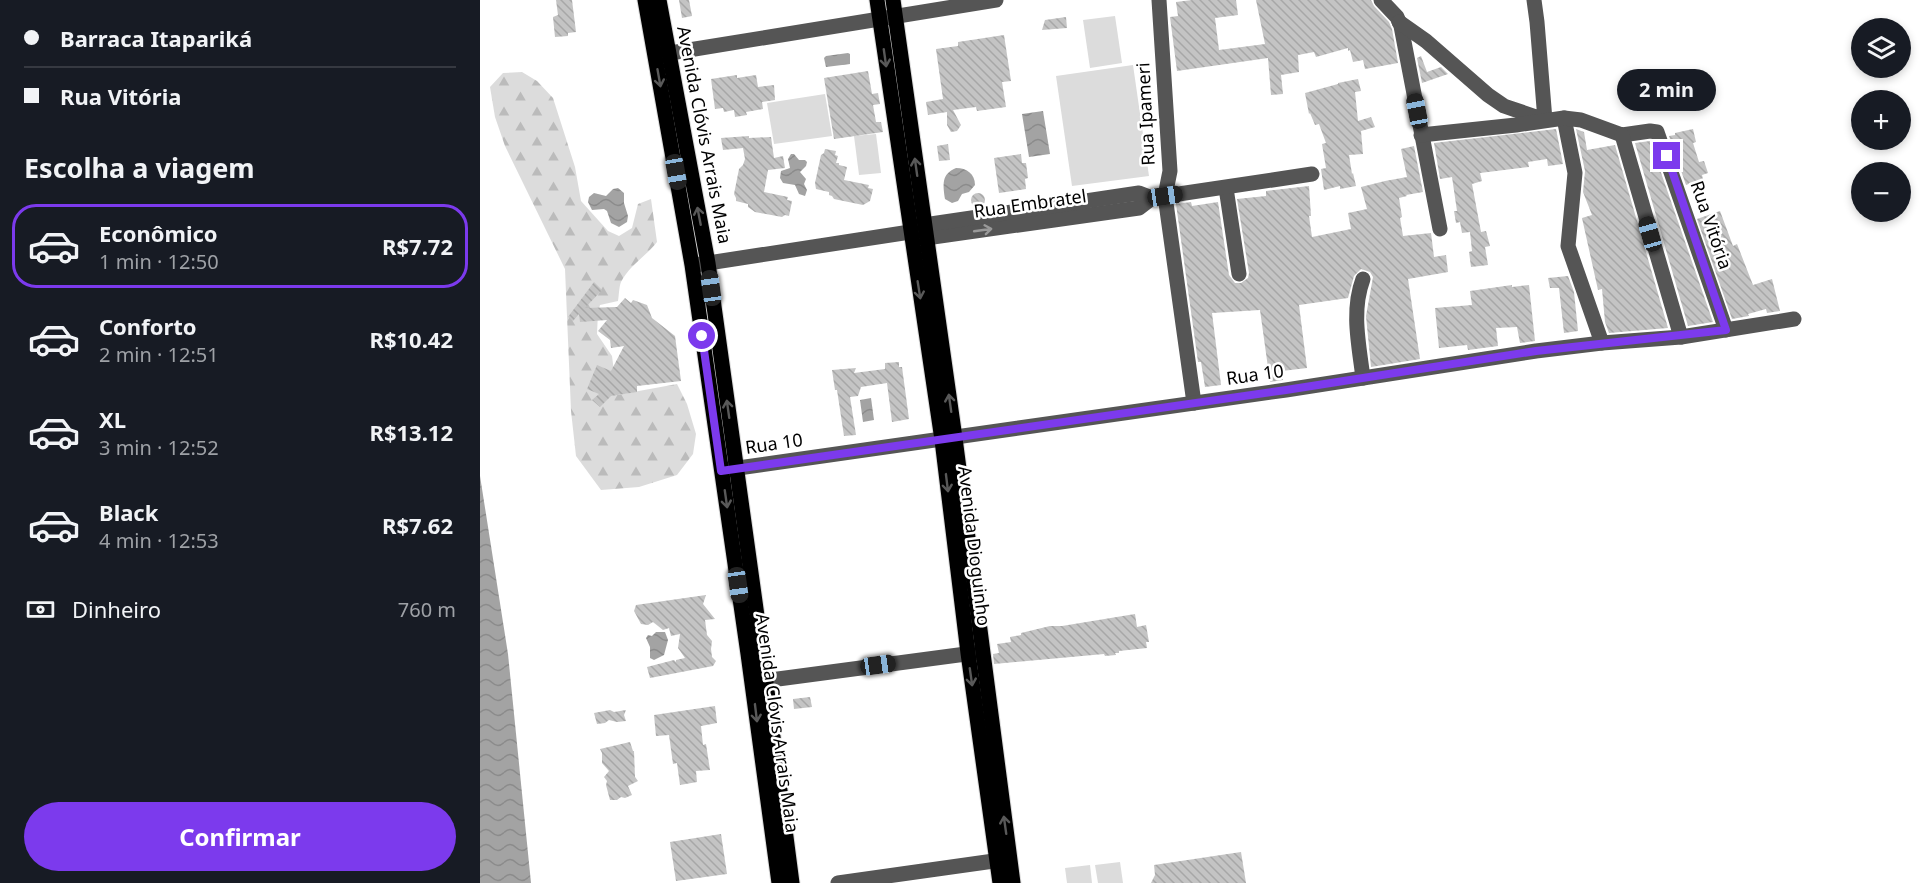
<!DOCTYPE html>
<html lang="pt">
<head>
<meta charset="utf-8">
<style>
  :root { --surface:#171b24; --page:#20242c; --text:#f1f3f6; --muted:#9ea1a6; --line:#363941; --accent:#7c3aed }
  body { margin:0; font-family:"Noto Sans",sans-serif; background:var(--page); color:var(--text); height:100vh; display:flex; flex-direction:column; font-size:22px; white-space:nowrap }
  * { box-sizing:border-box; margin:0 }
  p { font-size:20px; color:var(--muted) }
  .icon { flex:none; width:33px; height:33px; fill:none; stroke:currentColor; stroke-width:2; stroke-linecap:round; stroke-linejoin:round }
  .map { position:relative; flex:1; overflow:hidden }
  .side { display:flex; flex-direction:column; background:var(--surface); width:480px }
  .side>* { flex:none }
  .hud { display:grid; align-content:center; height:132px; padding:0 24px; background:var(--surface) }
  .fabs { position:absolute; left:1371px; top:18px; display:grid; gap:12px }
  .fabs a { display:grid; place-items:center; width:60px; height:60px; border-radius:50%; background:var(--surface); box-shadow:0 3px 9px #0003; font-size:30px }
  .end { position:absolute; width:27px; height:27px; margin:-14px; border:8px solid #7c3aed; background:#fff; box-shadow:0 0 0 3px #fff }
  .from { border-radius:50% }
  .bubble { position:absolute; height:42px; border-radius:21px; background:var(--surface); box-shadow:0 3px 9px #0003; font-size:20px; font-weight:700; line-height:42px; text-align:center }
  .car { position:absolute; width:18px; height:36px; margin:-18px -9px; border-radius:8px; box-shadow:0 0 4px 2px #0007; background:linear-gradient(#222 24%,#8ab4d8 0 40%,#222 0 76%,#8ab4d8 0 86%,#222 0) }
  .hud b { display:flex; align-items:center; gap:21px; height:57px; font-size:22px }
  .hud b+b { border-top:2px solid var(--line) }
  .hud i { width:15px; height:15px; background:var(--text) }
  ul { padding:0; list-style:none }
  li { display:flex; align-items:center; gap:18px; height:84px; margin:0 12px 9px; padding:0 12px; border:3px solid transparent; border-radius:24px }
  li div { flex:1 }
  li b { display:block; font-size:22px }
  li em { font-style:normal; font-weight:700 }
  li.current { border-color:var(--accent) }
  li>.icon { width:54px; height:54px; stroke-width:1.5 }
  h2 { padding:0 24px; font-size:27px; line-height:72px }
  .pay { display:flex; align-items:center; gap:15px; height:66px; padding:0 24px; font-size:22px }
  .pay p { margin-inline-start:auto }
  .action { display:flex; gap:12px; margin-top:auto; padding:12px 24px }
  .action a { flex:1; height:69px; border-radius:36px; background:var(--accent); color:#fff; font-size:24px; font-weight:700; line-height:69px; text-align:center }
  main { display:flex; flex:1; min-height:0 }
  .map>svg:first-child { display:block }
  .forest { fill:url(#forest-firs) }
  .garden { fill:#dcdcdc }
  .water { fill:url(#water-waves) }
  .building { fill:url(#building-back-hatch) }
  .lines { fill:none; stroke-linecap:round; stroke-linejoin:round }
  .major-casing { stroke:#dbdbdb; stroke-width:17 }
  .minor { stroke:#555; stroke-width:15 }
  .major { stroke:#000; stroke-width:15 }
  .oneway { stroke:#595959 }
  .oneway2 { stroke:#999 }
  .route { stroke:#7c3aed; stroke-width:8 }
  .labels { text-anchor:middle; stroke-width:5; stroke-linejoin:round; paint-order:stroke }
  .street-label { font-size:18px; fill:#000; stroke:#fff }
</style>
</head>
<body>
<main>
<section class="side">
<div class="hud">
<b><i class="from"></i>Barraca Itapariká</b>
<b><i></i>Rua Vitória</b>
</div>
<h2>Escolha a viagem</h2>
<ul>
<li class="current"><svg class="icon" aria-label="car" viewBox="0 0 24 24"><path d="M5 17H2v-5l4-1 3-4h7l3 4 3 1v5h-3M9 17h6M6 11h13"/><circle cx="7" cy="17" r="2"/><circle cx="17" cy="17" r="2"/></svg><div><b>Econômico</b><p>1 min · 12:50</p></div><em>R$7.72</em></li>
<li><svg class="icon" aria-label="car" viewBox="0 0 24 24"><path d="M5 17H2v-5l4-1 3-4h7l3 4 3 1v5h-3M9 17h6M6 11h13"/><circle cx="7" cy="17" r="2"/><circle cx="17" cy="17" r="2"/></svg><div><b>Conforto</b><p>2 min · 12:51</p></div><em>R$10.42</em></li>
<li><svg class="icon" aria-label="car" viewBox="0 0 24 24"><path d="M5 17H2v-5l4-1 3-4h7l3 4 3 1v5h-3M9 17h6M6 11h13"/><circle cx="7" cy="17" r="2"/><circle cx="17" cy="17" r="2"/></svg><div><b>XL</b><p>3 min · 12:52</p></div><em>R$13.12</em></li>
<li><svg class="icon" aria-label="car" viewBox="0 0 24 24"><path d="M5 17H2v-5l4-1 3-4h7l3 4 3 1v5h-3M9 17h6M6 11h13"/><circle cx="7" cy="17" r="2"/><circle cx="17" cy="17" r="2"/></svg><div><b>Black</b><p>4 min · 12:53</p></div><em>R$7.62</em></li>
</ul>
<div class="pay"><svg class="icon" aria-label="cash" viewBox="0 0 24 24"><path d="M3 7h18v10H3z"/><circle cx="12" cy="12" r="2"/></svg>Dinheiro<p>760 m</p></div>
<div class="action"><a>Confirmar</a></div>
</section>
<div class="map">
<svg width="1450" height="883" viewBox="0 0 1450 883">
  <defs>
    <pattern id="forest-firs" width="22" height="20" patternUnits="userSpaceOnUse" patternTransform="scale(1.5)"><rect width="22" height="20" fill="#dcdcdc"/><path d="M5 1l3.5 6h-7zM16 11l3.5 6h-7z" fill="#bbb"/></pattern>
    <pattern id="water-waves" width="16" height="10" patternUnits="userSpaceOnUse" patternTransform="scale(1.5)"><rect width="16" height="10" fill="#a3a3a3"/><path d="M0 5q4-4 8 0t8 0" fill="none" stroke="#8b8b8b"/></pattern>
    <pattern id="building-back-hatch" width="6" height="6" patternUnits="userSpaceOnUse" patternTransform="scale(1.5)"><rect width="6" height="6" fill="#c4c4c4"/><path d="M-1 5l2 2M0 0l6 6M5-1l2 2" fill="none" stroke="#a7a7a7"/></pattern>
  </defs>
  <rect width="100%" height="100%" fill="#fff"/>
  <path class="forest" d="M42,72L57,81L73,98L95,167L101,201L128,231L139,236L152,228L158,204L171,199L177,242C166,256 149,266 141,282C139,287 139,295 138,301L120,305L118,312L117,334L132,356L137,395L197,384L207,404L216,434L213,454L197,475L159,487L121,490L96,456L91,411L85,269L25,146L15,117L10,87L23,73Z"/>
  <g class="garden">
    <polygon points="635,16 642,63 610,68 603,20"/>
    <polygon points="653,65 669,176 592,186 576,76"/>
    <polygon points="345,94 352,136 294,144 287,103"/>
    <polygon points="396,134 401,173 379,175 374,136"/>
    <polygon points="640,862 643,883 618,883 615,865"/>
    <polygon points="610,865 612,883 587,883 585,868"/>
  </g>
  <g class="water">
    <polygon points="368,53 370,54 370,64 346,67 344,58 346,56"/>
    <polygon points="563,111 570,154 549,157 542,114"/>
    <polygon points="311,154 314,154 319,160 325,160 327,162 326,166 320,172 326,179 324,184 327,190 325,196 319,194 315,185 303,183 300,178 301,171 310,168 308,159"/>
    <path d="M476,168C487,168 495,174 495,185L489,192L482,194L478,201L472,203L465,199C463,185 461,174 476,168Z"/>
    <polygon points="138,188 144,193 144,203 148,216 147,222 139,227 131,223 127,211 124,209 112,210 108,202 109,197 114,193 126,196 133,189"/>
    <polygon points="391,398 394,420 383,422 380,400"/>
    <polygon points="0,476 28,654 51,883 0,883"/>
    <polygon points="176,632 185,632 188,640 184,655 174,660 170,658 170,647 166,638 168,635 172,636"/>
  </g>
  <g class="building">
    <polygon points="76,0 92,0 96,32 88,33 88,36 75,37 73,17 78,15"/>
    <polygon points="199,0 209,0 212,16 202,18"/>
    <polygon points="712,0 756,0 758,15 735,18 739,50 785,44 776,0 891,0 894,6 909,22 912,29 918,63 885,69 883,60 873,62 870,50 868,51 868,48 836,57 834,52 818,55 819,72 801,75 803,94 791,95 788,58 697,71 690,17 698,16 696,2"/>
    <polygon points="586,17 587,28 562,30 565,20"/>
    <polygon points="524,35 531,81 522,82 526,107 497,111 496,107 473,110 481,125 477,131 471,132 467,125 467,112 448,115 446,102 463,99 456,49 478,46 478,42"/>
    <polygon points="941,56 947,72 961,67 968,74 942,83 937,58"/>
    <polygon points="388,71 392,94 398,93 400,104 393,105 396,122 401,122 403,132 354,139 344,78"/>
    <polygon points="257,75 257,78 276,75 278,87 294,85 295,100 282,102 283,109 266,112 267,115 255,117 254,110 244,112 243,108 235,109 231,79"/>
    <polygon points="878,79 881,91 875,92 878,121 891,117 895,127 881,131 883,154 869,155 872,174 873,173 876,186 860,189 860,186 844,190 841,169 846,168 842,144 846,143 839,124 835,125 830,113 829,114 825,93 858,84 858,83"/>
    <polygon points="1076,129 1083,164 1068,166 1067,159 1048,162 1049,167 1000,173 1002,181 992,184 1001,232 1006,231 1010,246 1005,247 1008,265 991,267 989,252 992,251 990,232 982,233 980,222 976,223 974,211 977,211 972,177 960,179 954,143"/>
    <polygon points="1096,129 1104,132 1107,150 1135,145 1188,328 1129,333 1125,322 1122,289 1118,290 1102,218 1112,215 1103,192 1105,171"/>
    <polygon points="1213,129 1216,142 1213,143 1219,162 1224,161 1228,173 1222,175 1223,179 1206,185 1189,136 1195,135 1195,133"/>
    <polygon points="269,136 269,138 291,137 294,158 303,156 305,168 288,170 284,192 308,197 307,200 312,201 309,216 305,215 302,217 275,212 268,207 268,204 256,201 256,198 254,194 259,169 263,165 265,159 263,148 243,150 241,138"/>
    <polygon points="1170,141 1233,322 1208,326 1155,143"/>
    <polygon points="468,144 470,160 459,161 457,146"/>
    <polygon points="934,146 943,192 926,195 927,196 919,198 922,217 920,218 923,236 951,233 954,257 966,255 968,272 928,279 940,359 891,367 886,316 893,277 890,272 881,269 874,276 868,298 819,305 827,368 802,371 803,380 790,382 780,310 732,313 741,385 725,387 721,362 718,362 696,204 711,202 712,206 738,202 749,275 755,283 761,283 768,278 769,273 757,199 786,196 786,191 829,186 831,216 829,216 832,237 871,229 868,213 887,209 881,187 905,181 927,177 921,149"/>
    <polygon points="345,149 356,151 355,155 358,156 356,163 359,163 359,165 367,167 364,180 389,185 388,188 393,189 390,201 383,205 354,199 352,196 349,195 349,192 336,189 335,183 341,155 344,153"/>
    <polygon points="541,154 542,163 546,163 548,178 545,179 546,189 519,193 514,158"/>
    <circle cx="498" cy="200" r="7"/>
    <polygon points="1240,211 1253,246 1257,244 1273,285 1292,279 1300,311 1287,313 1286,309 1268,314 1269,316 1252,319 1217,219"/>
    <polygon points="1088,276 1094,292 1098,331 1084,333 1079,288 1070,288 1068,278"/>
    <polygon points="114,282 122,290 105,308 137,307 145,298 151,303 153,300 167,305 172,318 195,336 201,381 157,386 157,392 131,396 120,407 112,400 119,394 107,389 117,365 131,371 144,346 131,348 130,340 118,331 127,320 100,322 99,314 93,321 88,317"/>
    <polygon points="1032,285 1032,287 1049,285 1055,341 1040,343 1037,327 1016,328 1018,346 988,350 987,345 959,348 955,308 992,305 990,291"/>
    <polygon points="419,362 419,367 422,367 429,419 412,422 407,383 381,387 378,396 370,397 376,435 364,436 357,390 355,390 352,370 376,368 374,373 405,369 405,363"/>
    <polygon points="226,595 223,604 235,619 225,620 227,635 232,641 231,649 232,657 236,661 233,666 170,678 167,667 194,660 196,662 196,660 205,658 198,648 200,634 191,636 189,628 183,630 173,622 168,625 161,624 154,611 156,605"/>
    <polygon points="655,614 657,627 666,625 669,642 666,642 667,648 639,651 639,653 635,653 636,655 625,656 624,654 514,664 513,654 519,653 517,644 531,642 530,637 541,635 541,633 570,626 582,626"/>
    <polygon points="330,697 332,707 314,709 313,699"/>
    <polygon points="235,706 237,723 221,726 223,745 226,744 230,770 216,771 217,782 200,785 197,763 193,764 189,735 176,736 174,715"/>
    <polygon points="130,710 134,712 146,710 144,715 146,721 137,722 129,720 125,723 117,724 114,713"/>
    <polygon points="150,742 153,751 154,751 155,777 158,781 148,786 152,795 145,798 141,797 137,800 130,800 126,785 127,781 124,777 129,771 122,763 122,753 120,749"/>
    <polygon points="241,834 247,874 196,881 190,842"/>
    <polygon points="761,852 766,883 671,883 675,875 674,865"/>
  </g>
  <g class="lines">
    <g class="major-casing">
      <g id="major">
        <polyline points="165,0 212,265 268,654 299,883"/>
        <polyline points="179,0 228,263 282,652 312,883"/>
        <polyline points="397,0 462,440 488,653 520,883"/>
        <polyline points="413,0 475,438 533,883"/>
      </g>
    </g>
    <g class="minor">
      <polyline points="679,0 690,171 685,196 714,403"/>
      <polyline points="901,0 917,17 921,26 960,229"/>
      <polyline points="919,22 946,41 1008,95 1024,106 1065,120 1057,22 1054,0"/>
      <polyline points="178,55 516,0"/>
      <polyline points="1084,118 1095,173 1088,246 1122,343"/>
      <polyline points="941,135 1036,125 1084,118 1101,120 1142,135 1170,131 1177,132 1246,330"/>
      <polyline points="1142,135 1201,337"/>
      <polyline points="746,188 759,274"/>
      <polyline points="436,235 446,238 659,208 672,198"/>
      <polyline points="215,265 430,232 444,225 659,193 672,198 832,174"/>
      <path d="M883,378C879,345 871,311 883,279"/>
      <polyline points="244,470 806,390 1056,351 1122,343 1201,337 1314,319"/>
      <polyline points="275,682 501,652"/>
      <polyline points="358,883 528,859"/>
    </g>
    <use href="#major" class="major"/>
  </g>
  <defs><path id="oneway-shaft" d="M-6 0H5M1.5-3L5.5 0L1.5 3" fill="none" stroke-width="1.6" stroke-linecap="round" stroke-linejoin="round" transform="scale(1.5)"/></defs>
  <g class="oneway">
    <use href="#oneway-shaft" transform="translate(405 58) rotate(82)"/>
    <use href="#oneway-shaft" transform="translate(179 78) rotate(80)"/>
    <use href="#oneway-shaft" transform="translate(436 167) rotate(-98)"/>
    <use href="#oneway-shaft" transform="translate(219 216) rotate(-101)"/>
    <use href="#oneway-shaft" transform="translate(439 290) rotate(81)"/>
    <use href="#oneway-shaft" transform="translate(470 403) rotate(-98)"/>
    <use href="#oneway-shaft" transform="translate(248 409) rotate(-98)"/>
    <use href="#oneway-shaft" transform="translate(467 483) rotate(83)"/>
    <use href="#oneway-shaft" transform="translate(246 499) rotate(82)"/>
    <use href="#oneway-shaft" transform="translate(491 677) rotate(82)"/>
    <use href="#oneway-shaft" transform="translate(276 713) rotate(83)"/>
    <use href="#oneway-shaft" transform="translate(525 825) rotate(-98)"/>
  </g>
  <use class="oneway2" href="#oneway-shaft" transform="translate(503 230) rotate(-8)"/>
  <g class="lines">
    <polyline class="route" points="222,336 241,471 806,390 1056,351 1246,330 1187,156"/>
  </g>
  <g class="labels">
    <g class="street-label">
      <text transform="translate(666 114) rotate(-93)" y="6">Rua Ipameri</text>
      <text transform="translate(224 135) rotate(79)" y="6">Avenida Clóvis Arrais Maia</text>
      <text transform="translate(550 204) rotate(-8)" y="6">Rua Embratel</text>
      <text transform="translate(1231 225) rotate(71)" y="6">Rua Vitória</text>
      <text transform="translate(775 375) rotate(-8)" y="6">Rua 10</text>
      <text transform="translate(294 444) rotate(-8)" y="6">Rua 10</text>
      <text transform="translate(494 546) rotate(83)" y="6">Avenida Dioguinho</text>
      <text transform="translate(297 723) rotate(82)" y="6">Avenida Clóvis Arrais Maia</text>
    </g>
  </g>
</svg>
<div class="fabs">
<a><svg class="icon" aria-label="layers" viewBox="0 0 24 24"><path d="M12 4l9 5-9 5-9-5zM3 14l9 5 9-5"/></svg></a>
<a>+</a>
<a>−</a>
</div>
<i class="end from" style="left:222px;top:336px"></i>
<i class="end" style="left:1187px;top:156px"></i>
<div class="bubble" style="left:1137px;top:69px;width:99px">2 min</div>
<i class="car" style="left:937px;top:111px;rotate:349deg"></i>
<i class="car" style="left:196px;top:172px;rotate:170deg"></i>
<i class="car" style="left:685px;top:196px;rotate:82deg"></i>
<i class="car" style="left:1170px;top:234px;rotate:344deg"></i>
<i class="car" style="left:231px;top:288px;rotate:352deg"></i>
<i class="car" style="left:258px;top:585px;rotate:172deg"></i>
<i class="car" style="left:398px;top:665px;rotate:82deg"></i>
</div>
</main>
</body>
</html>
